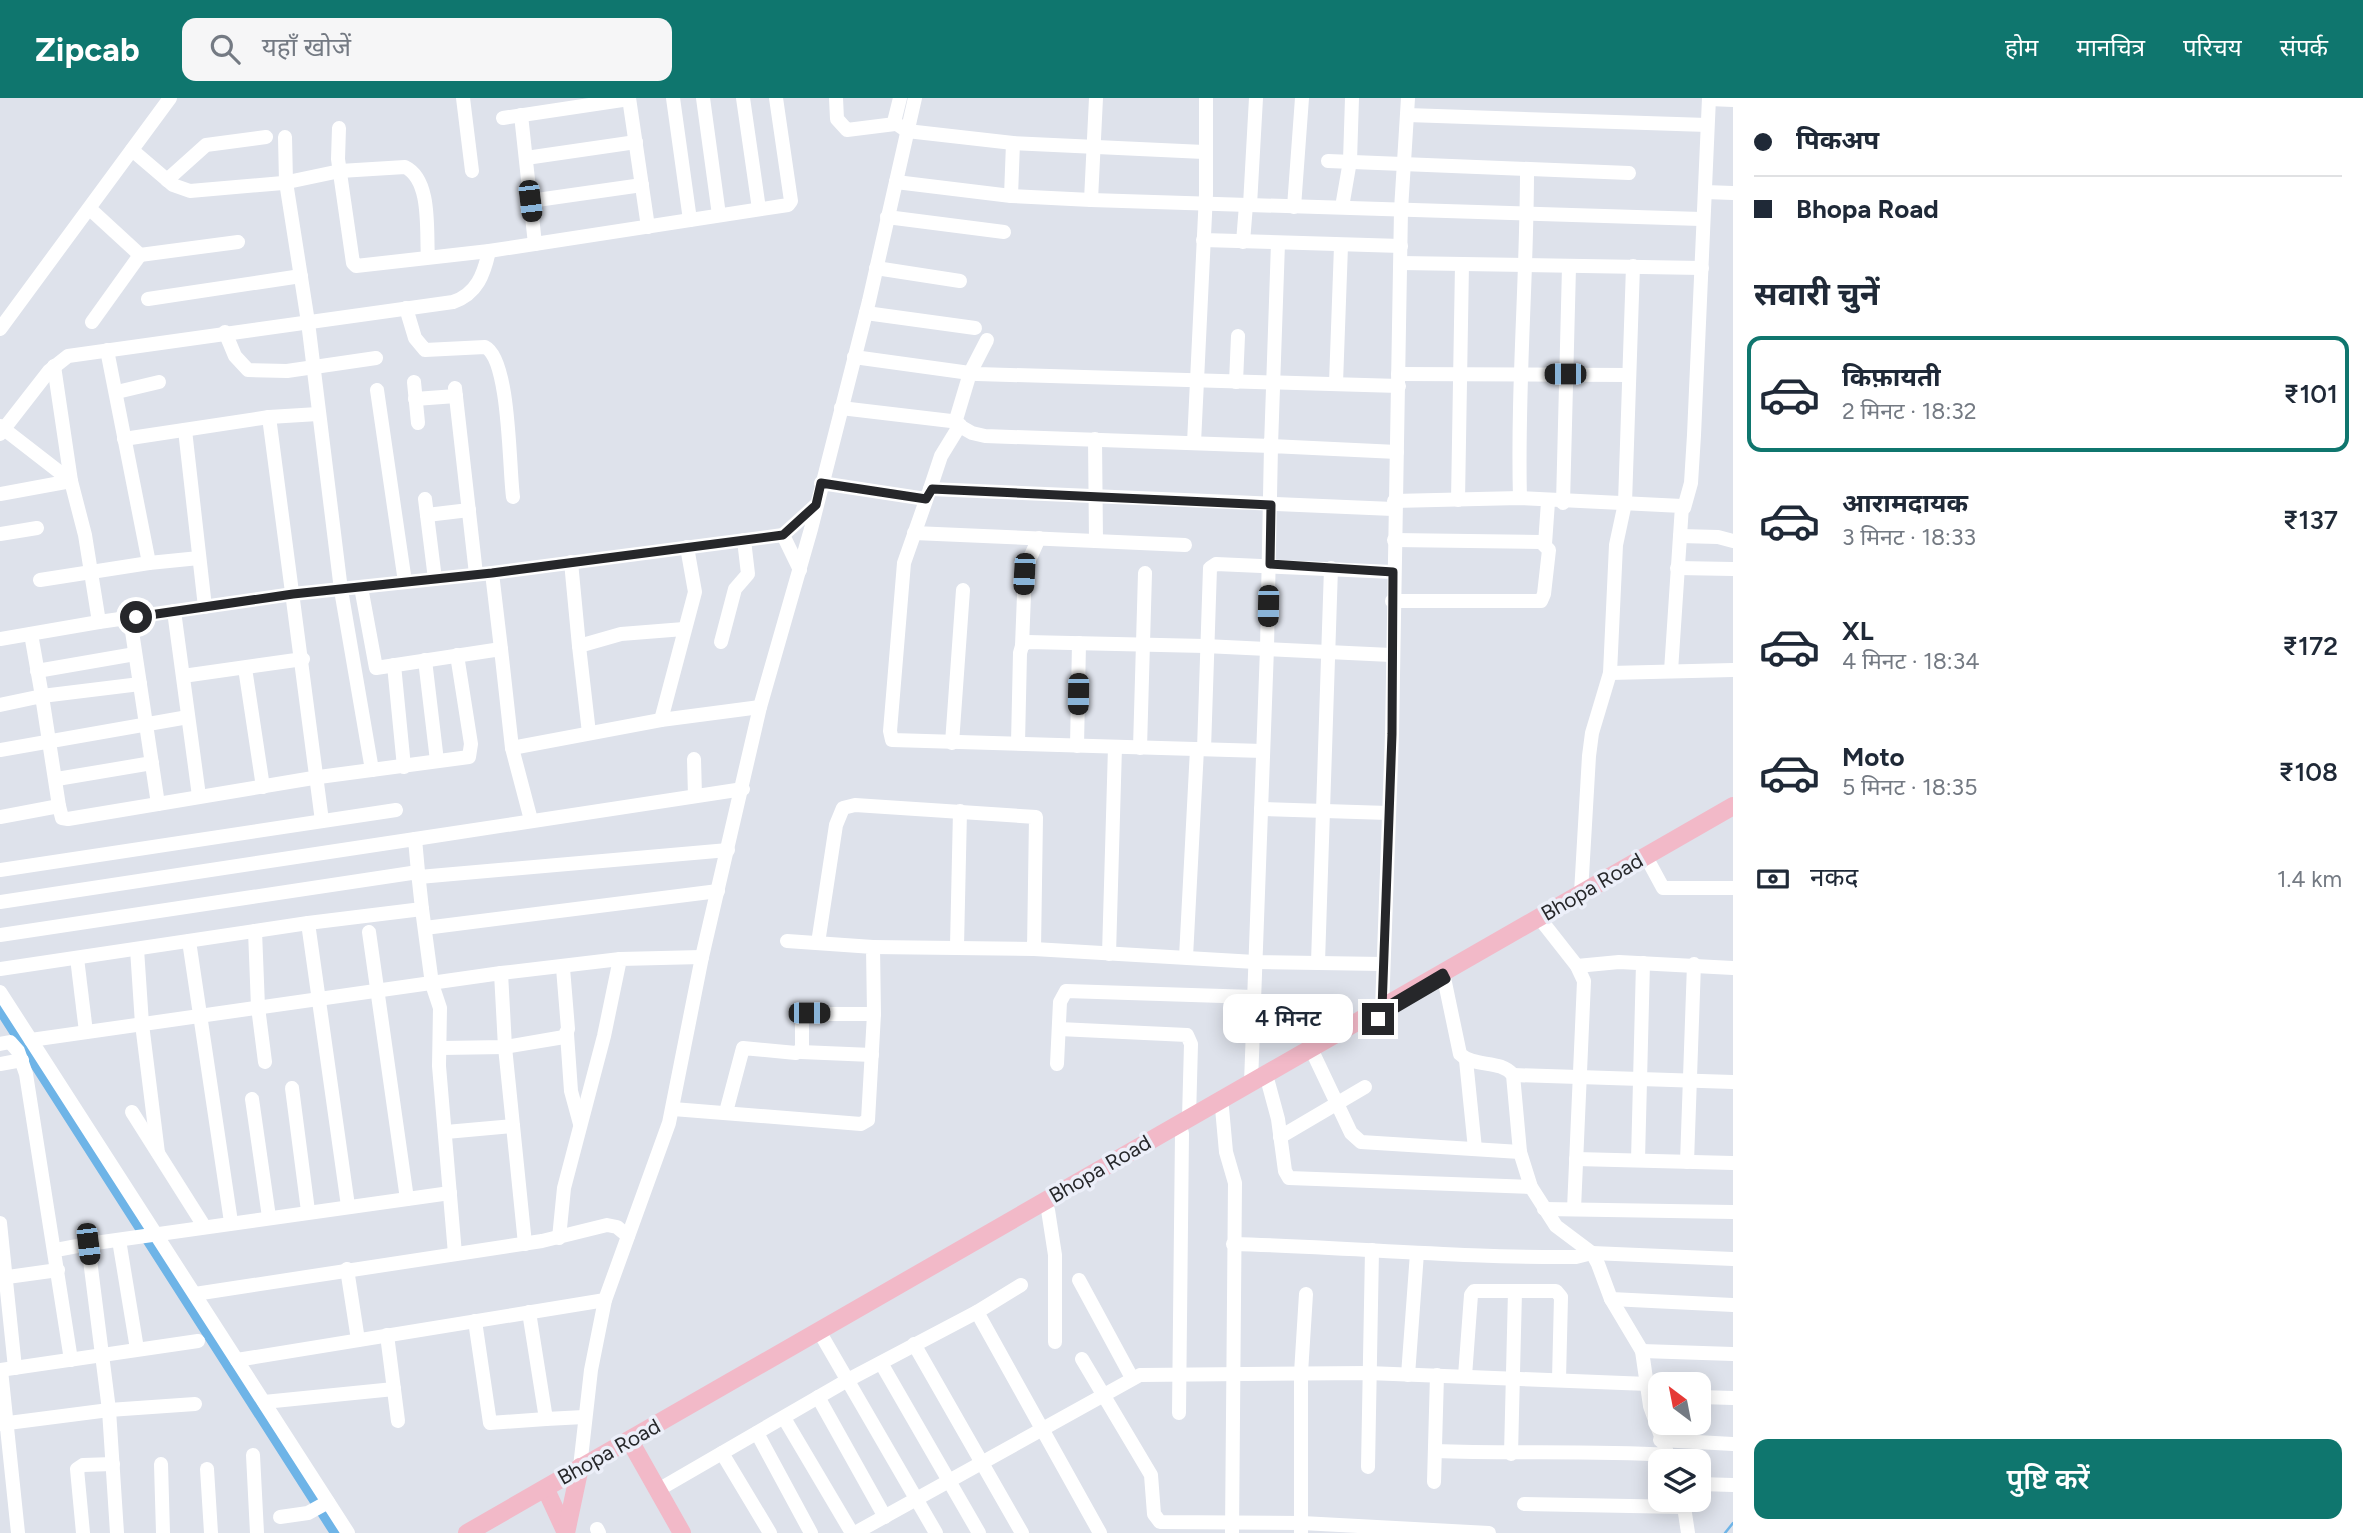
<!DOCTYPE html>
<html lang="hi">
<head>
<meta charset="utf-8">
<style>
  :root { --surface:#fff; --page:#f6f6f7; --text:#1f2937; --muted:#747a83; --line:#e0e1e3; --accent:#0f766e }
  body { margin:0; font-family:Figtree,"Noto Sans Devanagari",sans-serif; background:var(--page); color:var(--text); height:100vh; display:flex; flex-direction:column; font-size:26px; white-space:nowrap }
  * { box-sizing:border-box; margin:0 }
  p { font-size:23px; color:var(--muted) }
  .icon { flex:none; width:38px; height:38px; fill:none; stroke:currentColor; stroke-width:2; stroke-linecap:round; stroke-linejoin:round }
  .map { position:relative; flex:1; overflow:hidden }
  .side { display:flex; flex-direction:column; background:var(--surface); width:630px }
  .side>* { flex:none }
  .hud { display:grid; align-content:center; height:154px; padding:0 21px; background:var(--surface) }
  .needle { width:46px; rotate:328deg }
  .tools { position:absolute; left:1648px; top:1274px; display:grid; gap:14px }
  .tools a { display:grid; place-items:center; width:63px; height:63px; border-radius:14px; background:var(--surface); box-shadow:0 4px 18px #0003; font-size:35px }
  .end { position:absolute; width:32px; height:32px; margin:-16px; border:9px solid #26272a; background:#fff; box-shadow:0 0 0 4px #fff }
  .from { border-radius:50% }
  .bubble { position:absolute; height:49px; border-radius:14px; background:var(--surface); box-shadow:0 4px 18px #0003; font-size:23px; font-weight:600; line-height:49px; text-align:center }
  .car { position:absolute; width:21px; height:42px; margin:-21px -10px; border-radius:9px; box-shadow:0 0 5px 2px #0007; background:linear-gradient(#222 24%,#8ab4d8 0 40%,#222 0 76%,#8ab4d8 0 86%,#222 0) }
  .hud b { display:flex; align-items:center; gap:24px; height:66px; font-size:26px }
  .hud b+b { border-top:2px solid var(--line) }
  .hud i { width:18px; height:18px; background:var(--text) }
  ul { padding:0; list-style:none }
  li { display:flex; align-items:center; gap:21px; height:116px; margin:0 14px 10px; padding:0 7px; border:4px solid transparent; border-radius:14px }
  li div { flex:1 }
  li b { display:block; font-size:26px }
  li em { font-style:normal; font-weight:600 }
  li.active { border-color:var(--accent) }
  li>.icon { width:63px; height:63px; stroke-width:1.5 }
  h2 { padding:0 21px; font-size:32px; line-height:84px }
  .pay { display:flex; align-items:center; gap:18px; height:77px; padding:0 21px; font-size:26px }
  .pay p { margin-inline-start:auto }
  .cta { display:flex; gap:14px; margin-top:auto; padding:14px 21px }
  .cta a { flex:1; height:80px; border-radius:14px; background:var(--accent); color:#fff; font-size:28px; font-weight:600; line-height:80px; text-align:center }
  header { display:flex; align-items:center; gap:42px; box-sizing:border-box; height:98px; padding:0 35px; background:var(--accent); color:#fff }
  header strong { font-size:33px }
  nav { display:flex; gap:38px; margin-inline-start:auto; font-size:24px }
  .search { width:490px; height:63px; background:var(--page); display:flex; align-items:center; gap:18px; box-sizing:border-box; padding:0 24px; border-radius:14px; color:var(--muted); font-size:26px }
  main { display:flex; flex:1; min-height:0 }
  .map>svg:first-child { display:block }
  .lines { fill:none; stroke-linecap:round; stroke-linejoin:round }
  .stream { stroke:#6eb4e7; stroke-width:2.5 }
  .canal { stroke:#6eb4e7; stroke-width:10 }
  .minor { stroke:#fff; stroke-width:14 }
  .major { stroke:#f2b9c8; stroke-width:18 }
  .route { stroke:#26272a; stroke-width:9 }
  .labels { text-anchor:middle; stroke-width:7; stroke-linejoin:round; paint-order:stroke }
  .street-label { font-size:21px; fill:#26272a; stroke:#eceff9 }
</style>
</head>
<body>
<header>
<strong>Zipcab</strong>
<div class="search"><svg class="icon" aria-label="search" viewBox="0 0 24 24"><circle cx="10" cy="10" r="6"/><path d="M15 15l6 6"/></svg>यहाँ खोजें</div>
<nav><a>होम</a><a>मानचित्र</a><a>परिचय</a><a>संपर्क</a></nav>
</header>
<main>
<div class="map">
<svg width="1733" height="1435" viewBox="0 0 1733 1435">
  <rect width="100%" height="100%" fill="#dee2eb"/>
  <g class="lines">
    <polyline class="stream" points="1725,1435 1733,1425"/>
    <polyline class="canal" points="0,912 335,1435"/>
    <g class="minor">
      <polyline points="463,0 472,73"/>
      <polyline points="629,0 648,129"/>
      <polyline points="673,0 690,122"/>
      <polyline points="703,0 719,117"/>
      <polyline points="743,0 759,111"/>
      <polyline points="836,0 837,21 847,32 895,26"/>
      <polyline points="900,0 894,24 907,33 1013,45 1204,54"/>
      <polyline points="1709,1 1733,2"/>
      <polyline points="521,17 535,146"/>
      <polyline points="1407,17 1707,27"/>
      <polyline points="503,20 629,1"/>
      <polyline points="339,30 338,61 353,165 356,168 489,153 788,107 791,103 776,0"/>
      <polyline points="285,39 286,84 308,224 341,492 372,672"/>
      <path d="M132,52L173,87L190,93L283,85L340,73L405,69C432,82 426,134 428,159"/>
      <polyline points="526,60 636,44"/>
      <polyline points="1328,63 1629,75"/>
      <polyline points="167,82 206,47 266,39"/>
      <polyline points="896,84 1011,98 1091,102 1701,121"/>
      <polyline points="1705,94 1733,95"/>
      <polyline points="1011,98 1013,45"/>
      <polyline points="1091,102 1096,0"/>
      <polyline points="530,103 642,87"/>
      <polyline points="1250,107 1256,0"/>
      <polyline points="1294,109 1302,0"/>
      <polyline points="1342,109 1350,63 1352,0"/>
      <polyline points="90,111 140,157 92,224"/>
      <polyline points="887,119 1004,134"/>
      <polyline points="1203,142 1401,148"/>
      <polyline points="1243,144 1246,107"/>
      <polyline points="140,157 238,144"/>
      <polyline points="1401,165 1702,170"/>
      <polyline points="876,170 960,183"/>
      <polyline points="148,201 301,178"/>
      <path d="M406,210L415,240L425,252L485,249C510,261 509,370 513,399"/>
      <polyline points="866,215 975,230"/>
      <polyline points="0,231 170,0"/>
      <polyline points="225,234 235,258 248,272 287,273 376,260"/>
      <polyline points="854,259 977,276 1399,288"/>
      <polyline points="1398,276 1628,277"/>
      <polyline points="414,284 418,325"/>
      <polyline points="1236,284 1238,238"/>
      <polyline points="1336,285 1341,148"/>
      <polyline points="455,290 476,476"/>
      <polyline points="377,292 405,484"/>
      <polyline points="117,294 159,284"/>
      <polyline points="415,301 456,298"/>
      <polyline points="841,310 951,323 972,335 985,338 1271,348 1278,145"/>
      <polyline points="269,319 322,723"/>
      <polyline points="955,325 970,275 987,242"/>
      <polyline points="0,328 71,383 85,437 99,524 0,541"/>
      <polyline points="185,332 205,509"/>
      <path d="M0,336L49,273L68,258L453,204C477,196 484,176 489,153"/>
      <polyline points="124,341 269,319 318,316"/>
      <polyline points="1095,341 1096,443"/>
      <polyline points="1194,345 1206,96 1206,0"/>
      <polyline points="821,385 926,401"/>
      <polyline points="930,391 941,358 960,327"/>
      <polyline points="0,396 71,383 54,268"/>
      <path d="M1520,400C1517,291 1527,182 1527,72"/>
      <polyline points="425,401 435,481"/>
      <polyline points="1458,402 1462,166"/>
      <polyline points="1394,403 1520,400 1682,408 1671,573"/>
      <polyline points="1563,405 1569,169"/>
      <polyline points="1684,410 1691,385 1694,337 1709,0"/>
      <polyline points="427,417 469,412"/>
      <polyline points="914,435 1185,447"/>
      <polyline points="0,436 37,430"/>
      <polyline points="1680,438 1718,439 1733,443"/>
      <polyline points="1545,446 1548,404"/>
      <polyline points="571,464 579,548"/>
      <polyline points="149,465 199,460"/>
      <polyline points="1677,470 1733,471"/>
      <polyline points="800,472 783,437 816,407"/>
      <polyline points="492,475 501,551"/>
      <polyline points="40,482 149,465 107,252"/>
      <polyline points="361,489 376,570 501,551 512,650 661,622 760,609"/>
      <polyline points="1392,503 1541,503 1544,496 1549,452 1541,444 1394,442"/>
      <polyline points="174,513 199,698"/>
      <polyline points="130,520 158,706"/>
      <polyline points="99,524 293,496 492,475 783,437"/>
      <polyline points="31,536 42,598 140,586"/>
      <polyline points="721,544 735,491 748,476 744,442"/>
      <polyline points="1022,548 1025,471 1039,440"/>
      <polyline points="425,562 437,663"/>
      <polyline points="394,567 404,669"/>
      <polyline points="245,570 263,689"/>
      <polyline points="37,573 135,556"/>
      <polyline points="1610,575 1733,572"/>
      <polyline points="183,578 303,561"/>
      <polyline points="0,607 42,598 59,708 62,720 68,721 319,679 469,659 471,646 457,557"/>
      <polyline points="661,622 695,494 687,449"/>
      <polyline points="589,635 579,548 621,536 684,531"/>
      <polyline points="952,645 963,492"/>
      <polyline points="1018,645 1020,555 1022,548 1027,544 1205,548 1391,557"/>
      <polyline points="1077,648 1079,545"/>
      <polyline points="512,650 531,722"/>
      <polyline points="1140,650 1145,475"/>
      <polyline points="1204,651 1210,470 1216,466 1393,474"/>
      <polyline points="0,652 188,619"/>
      <polyline points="1263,653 892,642 890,633 904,465 930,391 1393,411"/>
      <polyline points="694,661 695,698"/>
      <polyline points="57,681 152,665"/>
      <polyline points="1261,711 1388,715"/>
      <polyline points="0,719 59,708"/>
      <polyline points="415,741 743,691"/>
      <polyline points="1650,766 1663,790 1733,790"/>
      <polyline points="0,772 396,712"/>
      <polyline points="419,779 728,752"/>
      <polyline points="1581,795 1589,658 1592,635 1610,575 1616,447 1625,405 1633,168"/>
      <polyline points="0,804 415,741 418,774"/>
      <polyline points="422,811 432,886 440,910 439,968 455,1156"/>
      <polyline points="308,825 348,1108"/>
      <polyline points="1544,826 1577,868 1584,883 1574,1111"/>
      <polyline points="425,830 718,793"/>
      <polyline points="255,833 258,909 265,964"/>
      <polyline points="369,834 407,1101"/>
      <polyline points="0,837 418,774 422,811 308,825 0,871"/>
      <polyline points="189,843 231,1124"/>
      <polyline points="818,845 836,727 843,710 855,707 1036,719 1034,851 873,849"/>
      <polyline points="957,848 960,713"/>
      <polyline points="137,851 142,926 158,1055"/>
      <polyline points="1034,851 1255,864 1383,866"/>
      <polyline points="1109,856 1115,649"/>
      <polyline points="1186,859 1197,651"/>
      <polyline points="77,860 86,934"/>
      <polyline points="1318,864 1331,470"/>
      <polyline points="1577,868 1619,864 1733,870"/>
      <polyline points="501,875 620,861"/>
      <path d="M1443,875L1460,956C1475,970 1500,961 1513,977L1520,1054L1531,1089L1556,1128L1592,1155L1598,1166L1611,1201L1642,1253L1650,1308L1670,1363"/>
      <polyline points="0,894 348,1435"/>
      <polyline points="1382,911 1392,636 1401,112 1408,0"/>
      <polyline points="1059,931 1187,937 1191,946 1189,1020"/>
      <polyline points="567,936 571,993 580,1026"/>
      <polyline points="31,942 501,875 505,949 525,1146"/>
      <polyline points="0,946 10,944 18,953 26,976 71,1262"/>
      <polyline points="441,950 505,949 564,939 568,931 563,870"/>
      <polyline points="801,954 872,957"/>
      <polyline points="1314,957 1351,1035 1361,1044 1520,1054"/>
      <polyline points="1466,962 1475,1051"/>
      <polyline points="0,966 22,962"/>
      <polyline points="1057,966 1060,904 1066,893 1254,899"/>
      <polyline points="1513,977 1733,984"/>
      <polyline points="1268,984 1278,1021 1285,1073 1289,1080 1531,1089"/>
      <polyline points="1251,985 1267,550 1271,348 1397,354"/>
      <polyline points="292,990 308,1113"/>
      <polyline points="252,1001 269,1119"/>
      <polyline points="1222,1010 1226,1054 1235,1085 1232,1435"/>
      <polyline points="673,1011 861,1026 868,1022 874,916 873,849 787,843"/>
      <polyline points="132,1014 204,1128"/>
      <polyline points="726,1014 743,950 796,955 802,951 802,921 806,916 874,916"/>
      <polyline points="446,1034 513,1028"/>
      <polyline points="1280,1039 1365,989"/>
      <polyline points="1576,1061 1733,1065"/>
      <polyline points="1638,1062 1643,865"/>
      <polyline points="1687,1064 1694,866"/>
      <polyline points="1544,1111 1733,1114"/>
      <polyline points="1048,1112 1055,1157 1055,1244"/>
      <polyline points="0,1125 15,1270"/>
      <polyline points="559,1140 564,1090 604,938 620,861 702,859"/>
      <polyline points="119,1142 137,1251"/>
      <path d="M1233,1146C1348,1149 1462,1160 1576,1159L1592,1155L1733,1161"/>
      <polyline points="56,1152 88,1146"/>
      <polyline points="347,1171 358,1242"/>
      <polyline points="0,1180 58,1172"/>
      <polyline points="1079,1182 1132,1280"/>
      <polyline points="195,1196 542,1143 607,1127 617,1129 628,1138"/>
      <polyline points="1611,1201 1733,1207"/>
      <polyline points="529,1214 546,1321 584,1319"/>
      <polyline points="977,1214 1021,1187"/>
      <polyline points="475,1223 490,1325 546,1321"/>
      <polyline points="819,1233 936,1435"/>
      <polyline points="387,1237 398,1323"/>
      <polyline points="914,1246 1022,1435"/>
      <polyline points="1642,1253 1733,1256"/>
      <polyline points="1082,1261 1151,1377 1154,1416 1160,1424 1302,1425 1489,1435"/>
      <polyline points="237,1262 605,1202"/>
      <polyline points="881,1265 979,1435"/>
      <polyline points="0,1272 198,1243"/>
      <polyline points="1,1272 18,1435"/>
      <polyline points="1408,1277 1417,1155"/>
      <polyline points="1465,1278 1471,1197 1474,1193 1556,1193 1561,1199 1559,1281"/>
      <polyline points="818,1299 885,1419"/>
      <polyline points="1699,1299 1733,1300"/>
      <polyline points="264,1304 394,1291"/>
      <polyline points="1179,1315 1182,1035"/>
      <polyline points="784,1320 852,1435"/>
      <polyline points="0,1326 109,1312 195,1306"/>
      <polyline points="757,1335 811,1435"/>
      <polyline points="1660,1342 1733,1346"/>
      <path d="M1435,1353C1512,1356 1589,1352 1667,1357"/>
      <polyline points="722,1355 770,1435"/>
      <polyline points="1511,1356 1515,1193"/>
      <polyline points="253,1357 257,1435"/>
      <polyline points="161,1366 163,1435"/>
      <polyline points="580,1369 591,1272 605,1202 669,1025 702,859 760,609 811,431 869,203 915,0"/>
      <polyline points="1368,1369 1372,1152"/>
      <polyline points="207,1371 211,1435"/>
      <polyline points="1434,1384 1437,1277"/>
      <polyline points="1699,1386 1733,1387"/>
      <polyline points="658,1392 846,1283 977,1214 1100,1435"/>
      <polyline points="1683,1402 1688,1435"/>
      <polyline points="1524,1406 1683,1409"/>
      <polyline points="280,1419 308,1415 328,1404"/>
      <polyline points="597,1431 599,1435"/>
      <polyline points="1301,1434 1301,1275 1306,1196"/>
      <polyline points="83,1435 77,1371 83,1367 113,1366"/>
      <polyline points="117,1435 109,1312 88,1146 450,1095"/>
      <polyline points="855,1435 1140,1277 1368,1275 1648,1286"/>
    </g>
    <g class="major">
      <polyline points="630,1343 682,1435"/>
      <polyline points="548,1396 566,1435"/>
      <polyline points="467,1435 1733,708"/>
      <polyline points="566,1435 580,1369"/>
    </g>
  </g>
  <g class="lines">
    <polyline class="route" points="136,519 293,496 492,475 783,437 816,407 821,385 926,401 932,391 1271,407 1270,466 1393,474 1392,636 1382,911 1443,875 1446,881 1378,921"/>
  </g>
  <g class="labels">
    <g class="street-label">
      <text transform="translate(1592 789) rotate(-30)" y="7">Bhopa Road</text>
      <text transform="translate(1100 1071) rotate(-30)" y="7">Bhopa Road</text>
      <text transform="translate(609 1354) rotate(-29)" y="7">Bhopa Road</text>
    </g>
  </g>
</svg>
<div class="tools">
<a><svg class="needle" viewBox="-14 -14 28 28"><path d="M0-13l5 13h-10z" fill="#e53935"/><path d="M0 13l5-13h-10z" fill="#747a83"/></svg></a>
<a><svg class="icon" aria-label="layers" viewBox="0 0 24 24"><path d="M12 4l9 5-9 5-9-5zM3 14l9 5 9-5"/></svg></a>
</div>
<i class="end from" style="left:136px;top:519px"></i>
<i class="end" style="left:1378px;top:921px"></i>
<div class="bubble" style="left:1223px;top:896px;width:130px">4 मिनट</div>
<i class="car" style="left:530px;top:103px;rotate:173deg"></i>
<i class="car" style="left:1565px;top:276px;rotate:270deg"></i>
<i class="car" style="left:1024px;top:476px;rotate:183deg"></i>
<i class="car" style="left:1268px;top:508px;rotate:181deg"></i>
<i class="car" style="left:1078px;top:596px;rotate:181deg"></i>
<i class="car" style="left:809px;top:915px;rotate:90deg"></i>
<i class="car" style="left:88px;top:1146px;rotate:173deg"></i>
</div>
<section class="side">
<div class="hud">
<b><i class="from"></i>पिकअप</b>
<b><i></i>Bhopa Road</b>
</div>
<h2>सवारी चुनें</h2>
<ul>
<li class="active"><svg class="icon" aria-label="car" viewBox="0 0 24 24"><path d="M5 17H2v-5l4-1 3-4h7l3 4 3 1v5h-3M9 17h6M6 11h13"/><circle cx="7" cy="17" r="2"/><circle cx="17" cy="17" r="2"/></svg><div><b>किफ़ायती</b><p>2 मिनट · 18:32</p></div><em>₹101</em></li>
<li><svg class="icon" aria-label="car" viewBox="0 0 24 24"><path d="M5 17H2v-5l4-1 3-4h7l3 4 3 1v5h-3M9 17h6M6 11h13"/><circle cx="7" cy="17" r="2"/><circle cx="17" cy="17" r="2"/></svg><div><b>आरामदायक</b><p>3 मिनट · 18:33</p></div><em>₹137</em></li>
<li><svg class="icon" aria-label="car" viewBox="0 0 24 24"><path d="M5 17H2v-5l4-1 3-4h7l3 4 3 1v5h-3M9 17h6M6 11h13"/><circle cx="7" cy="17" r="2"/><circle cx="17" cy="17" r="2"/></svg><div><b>XL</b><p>4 मिनट · 18:34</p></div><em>₹172</em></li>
<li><svg class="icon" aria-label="car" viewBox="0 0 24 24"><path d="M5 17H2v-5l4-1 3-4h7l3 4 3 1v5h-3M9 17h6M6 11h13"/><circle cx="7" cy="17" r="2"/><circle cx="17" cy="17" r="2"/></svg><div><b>Moto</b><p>5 मिनट · 18:35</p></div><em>₹108</em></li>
</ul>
<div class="pay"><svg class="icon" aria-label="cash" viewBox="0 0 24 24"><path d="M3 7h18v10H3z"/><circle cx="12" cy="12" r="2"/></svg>नकद<p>1.4 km</p></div>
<div class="cta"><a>पुष्टि करें</a></div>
</section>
</main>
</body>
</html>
